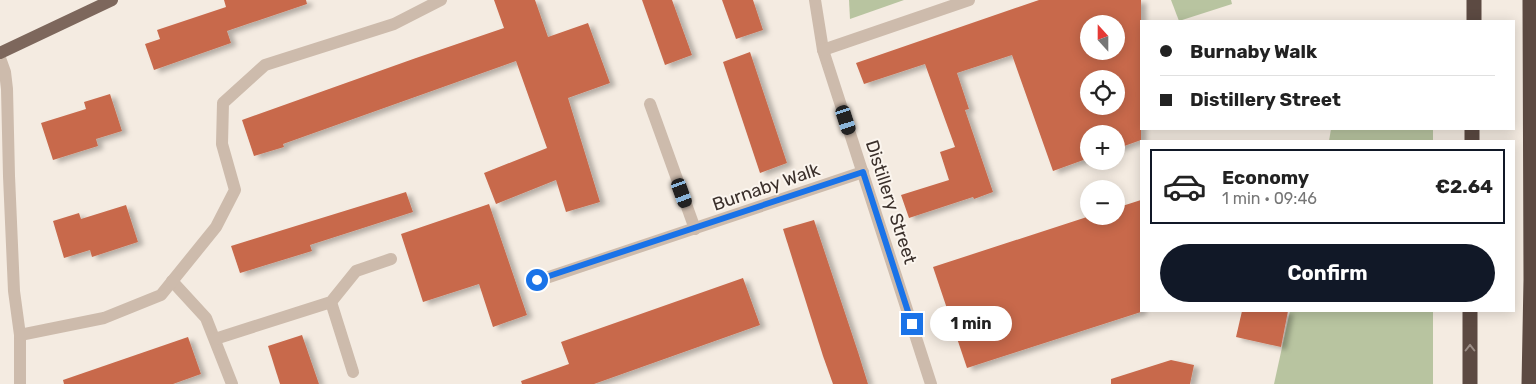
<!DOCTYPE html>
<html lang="en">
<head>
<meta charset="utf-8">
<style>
  :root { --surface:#fff; --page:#f2f2f2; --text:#222; --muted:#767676; --line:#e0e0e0; --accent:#111827 }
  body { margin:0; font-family:Rubik,sans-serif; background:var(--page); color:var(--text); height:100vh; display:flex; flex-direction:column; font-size:19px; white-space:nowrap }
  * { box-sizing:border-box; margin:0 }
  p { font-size:16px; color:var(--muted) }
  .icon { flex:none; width:28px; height:28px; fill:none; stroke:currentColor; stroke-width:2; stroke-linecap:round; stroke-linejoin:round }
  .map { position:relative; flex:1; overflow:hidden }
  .details { position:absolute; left:1140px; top:140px; width:375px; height:172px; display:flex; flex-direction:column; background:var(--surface); border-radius:0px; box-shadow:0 2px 12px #0003 }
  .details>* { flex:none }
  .hud { position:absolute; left:1140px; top:20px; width:375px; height:110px; border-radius:0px; box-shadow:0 2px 12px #0003; display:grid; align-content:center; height:110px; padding:0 20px; background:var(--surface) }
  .needle { width:32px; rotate:339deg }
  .fabs { position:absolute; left:1080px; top:15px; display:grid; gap:10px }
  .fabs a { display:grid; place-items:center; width:45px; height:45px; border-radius:50%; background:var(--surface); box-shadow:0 2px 12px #0003; font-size:25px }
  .end { position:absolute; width:22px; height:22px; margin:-11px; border:6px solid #1a73e8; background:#fff; box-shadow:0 0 0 2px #fff }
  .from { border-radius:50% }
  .bubble { position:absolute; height:35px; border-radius:18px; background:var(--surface); box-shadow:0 2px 12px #0003; font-size:16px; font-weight:700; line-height:35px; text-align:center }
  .car { position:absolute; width:15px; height:30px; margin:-15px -8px; border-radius:6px; box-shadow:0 0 4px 1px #0007; background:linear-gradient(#222 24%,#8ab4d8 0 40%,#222 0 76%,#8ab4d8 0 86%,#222 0) }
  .hud b { display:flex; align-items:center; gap:18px; height:48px; font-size:19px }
  .hud b+b { border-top:1px solid var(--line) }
  .hud i { width:12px; height:12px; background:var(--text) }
  ul { padding:9px 0 0; list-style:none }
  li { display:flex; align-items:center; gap:15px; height:75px; margin:0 10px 8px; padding:0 10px; border:2px solid var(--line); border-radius:0px }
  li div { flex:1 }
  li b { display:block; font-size:19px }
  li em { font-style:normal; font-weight:700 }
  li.current { border-color:var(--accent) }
  li>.icon { width:45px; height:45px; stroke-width:1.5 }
  .button { display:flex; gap:10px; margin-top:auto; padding:10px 20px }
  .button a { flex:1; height:58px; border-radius:30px; background:var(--accent); color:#fff; font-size:20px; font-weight:700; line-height:58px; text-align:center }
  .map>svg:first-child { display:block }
  .green { fill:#b8c4a0 }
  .building { fill:#c8694b; fill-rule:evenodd; filter:url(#shadow) }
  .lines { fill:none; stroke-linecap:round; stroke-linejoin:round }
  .minor { stroke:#cdbbac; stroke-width:12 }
  .major { stroke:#7d675c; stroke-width:12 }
  .highway { stroke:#5c4a42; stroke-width:15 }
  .oneway { stroke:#9c8e87 }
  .route { stroke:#1a73e8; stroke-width:6 }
  .labels { text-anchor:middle; stroke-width:4; stroke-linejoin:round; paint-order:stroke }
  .street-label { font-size:18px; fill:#3b302b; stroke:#fbf5ee }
</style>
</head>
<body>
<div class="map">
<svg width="1536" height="384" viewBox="0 0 1536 384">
  <defs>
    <filter id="shadow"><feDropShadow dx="5.5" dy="3" stdDeviation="2.5" flood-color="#0004"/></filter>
  </defs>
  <rect width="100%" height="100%" fill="#f4ebe1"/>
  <g class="green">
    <polygon points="849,0 904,0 850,19"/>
    <polygon points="1171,0 1231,0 1232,4 1179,21"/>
    <polygon points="1331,129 1433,129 1433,141 1329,141"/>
    <polygon points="1290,311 1433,311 1433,384 1274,384"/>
  </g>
  <g class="building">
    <polygon points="224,0 306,0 307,4 227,31 231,43 154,70 145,44 160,39 157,30 226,7"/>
    <polygon points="494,0 535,0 548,37 588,23 610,83 568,98 600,202 566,212 556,180 496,204 484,173 547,148 516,61 283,144 284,147 254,156 242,120 416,58 504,28"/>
    <polygon points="642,0 672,0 692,55 665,65"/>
    <polygon points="722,0 753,0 763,30 736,39"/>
    <path d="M1039,0H1141V140L1116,149V134H1089V158L1053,171L1012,55L957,73L969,109L965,110L993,192L974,199L973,197L909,218L901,195L949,180L940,152L955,147L925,64L864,84L856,63ZM1089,24H1116V51H1089ZM1089,79H1116V106H1089Z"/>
    <polygon points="750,52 787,163 760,173 723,62"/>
    <polygon points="110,94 122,131 96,139 98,146 53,160 41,123 86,109 84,102"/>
    <polygon points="406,192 413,212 310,245 312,251 240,273 231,246"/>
    <polygon points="1141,200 1141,312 967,368 933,267 1090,216 1116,216 1116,208"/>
    <polygon points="489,204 527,315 493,327 479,284 423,302 401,234"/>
    <polygon points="126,205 138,242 92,257 90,250 64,258 53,221 79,213 81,219"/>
    <polygon points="814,220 858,352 868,384 833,384 823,356 783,229"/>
    <polygon points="743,278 760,325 594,384 522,384 521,381 569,364 561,342"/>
    <polygon points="1242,311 1288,311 1281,347 1236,337"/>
    <polygon points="302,335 319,384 280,384 268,346"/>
    <polygon points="188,337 201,374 173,384 64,384 63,380"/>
    <polygon points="1171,360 1194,365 1190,384 1111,384 1111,379"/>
  </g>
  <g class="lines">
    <g class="minor">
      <polyline points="815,0 823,50 931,384"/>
      <polyline points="823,50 969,0"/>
      <polyline points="0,58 5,72 7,89 9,176 14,291 20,335 20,384"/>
      <polyline points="650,104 695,229"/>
      <polyline points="172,281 206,318 232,384"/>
      <polyline points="537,281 863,172"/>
      <polyline points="331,302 353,372"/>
      <polyline points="20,335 104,318 161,295 216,227 235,190 222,144 223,103 265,65 394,24 441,0"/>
      <polyline points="215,339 331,302 356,271 391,259"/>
    </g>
    <polyline class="major" points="0,53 112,0"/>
    <g class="highway">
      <polyline points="1474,21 1474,0"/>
      <polyline points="1472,141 1472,129"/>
      <polyline points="1470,384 1470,311"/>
      <polyline points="1529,384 1531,280 1530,0"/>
    </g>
  </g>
  <defs><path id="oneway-chevron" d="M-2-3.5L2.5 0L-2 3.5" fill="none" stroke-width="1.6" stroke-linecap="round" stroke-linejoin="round" transform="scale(1.25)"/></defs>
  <use class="oneway" href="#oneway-chevron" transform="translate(1470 348) rotate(-90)"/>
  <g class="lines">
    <polyline class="route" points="537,280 863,172 912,324"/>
  </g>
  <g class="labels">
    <g class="street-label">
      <text transform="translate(766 187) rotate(-19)" y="6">Burnaby Walk</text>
      <text transform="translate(891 202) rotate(72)" y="6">Distillery Street</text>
    </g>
  </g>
</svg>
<div class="fabs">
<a><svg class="needle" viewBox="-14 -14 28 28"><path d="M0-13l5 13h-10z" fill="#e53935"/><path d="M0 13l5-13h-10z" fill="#767676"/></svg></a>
<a><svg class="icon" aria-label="locate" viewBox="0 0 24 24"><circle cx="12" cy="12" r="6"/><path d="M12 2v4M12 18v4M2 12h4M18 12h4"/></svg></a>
<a>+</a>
<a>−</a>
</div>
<i class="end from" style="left:537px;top:280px"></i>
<i class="end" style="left:912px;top:324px"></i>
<div class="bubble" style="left:930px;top:306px;width:82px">1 min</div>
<i class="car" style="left:846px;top:120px;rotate:162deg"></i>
<i class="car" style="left:682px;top:193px;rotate:160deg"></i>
<div class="hud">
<b><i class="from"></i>Burnaby Walk</b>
<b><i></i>Distillery Street</b>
</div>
<section class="details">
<ul>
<li class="current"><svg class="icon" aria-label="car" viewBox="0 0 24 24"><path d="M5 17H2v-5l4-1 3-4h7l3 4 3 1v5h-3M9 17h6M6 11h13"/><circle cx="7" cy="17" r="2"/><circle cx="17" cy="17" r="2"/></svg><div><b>Economy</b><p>1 min · 09:46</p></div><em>€2.64</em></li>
</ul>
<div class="button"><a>Confirm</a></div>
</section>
</div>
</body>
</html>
